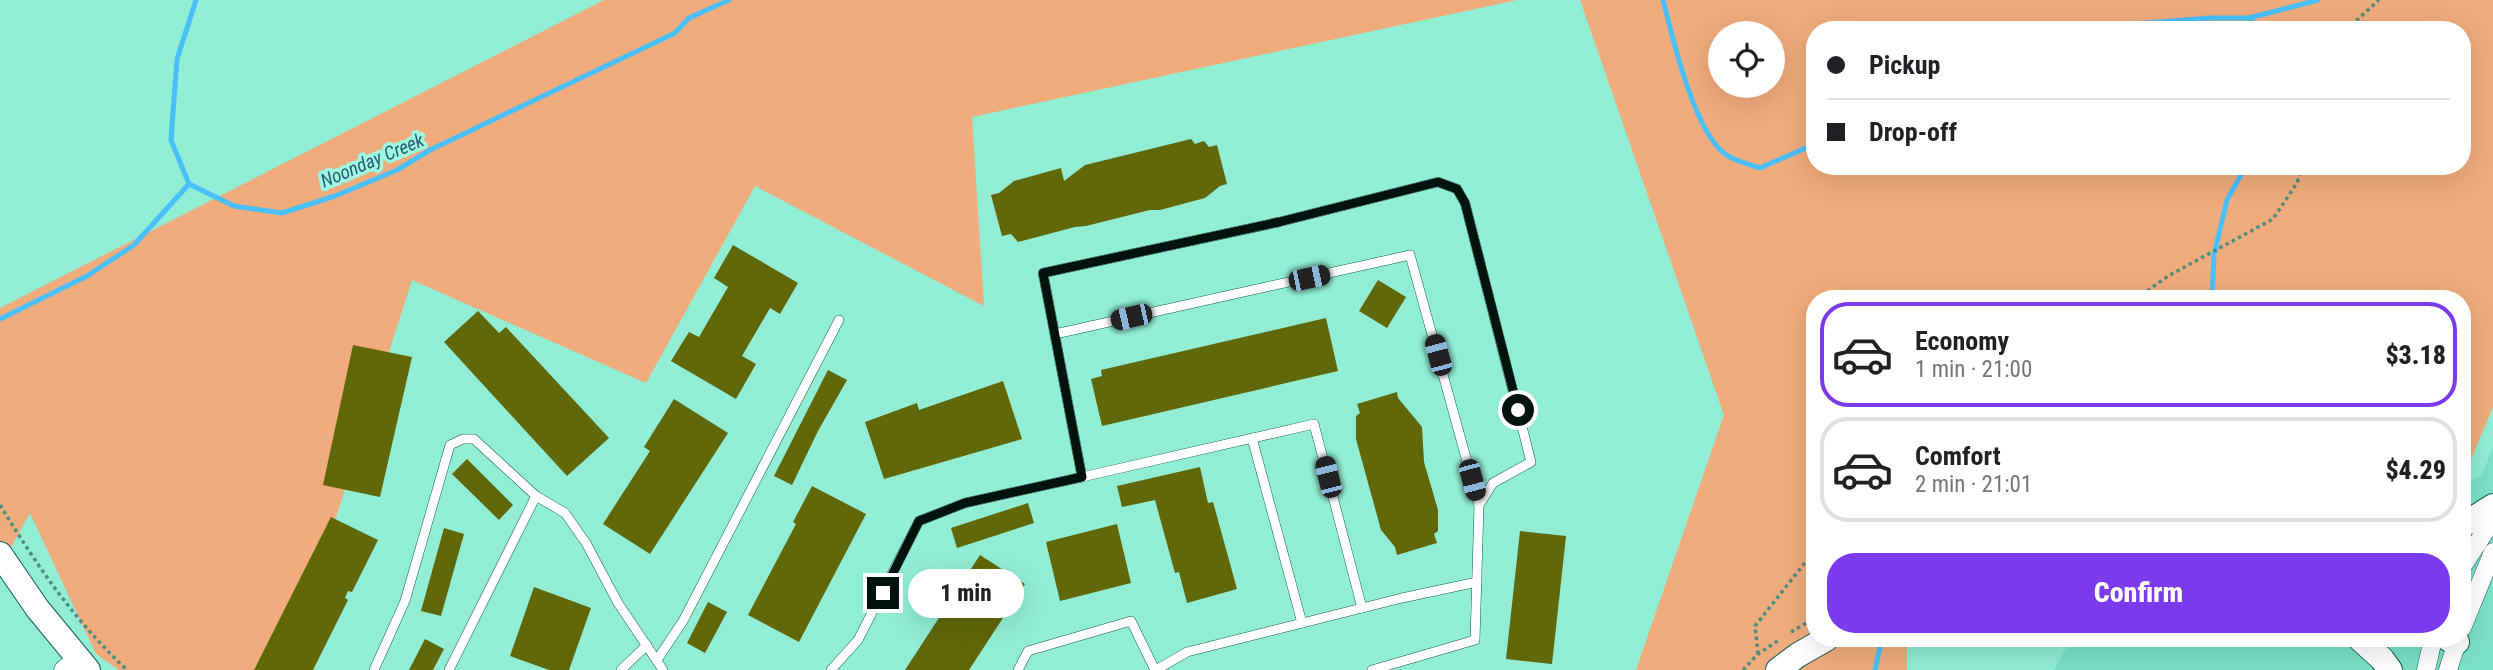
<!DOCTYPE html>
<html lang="en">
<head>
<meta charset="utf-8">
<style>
  :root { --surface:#fff; --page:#f6f6f6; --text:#202124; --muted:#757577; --line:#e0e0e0; --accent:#7c3aed }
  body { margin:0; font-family:"Roboto Condensed",sans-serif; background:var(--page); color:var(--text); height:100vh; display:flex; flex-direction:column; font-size:26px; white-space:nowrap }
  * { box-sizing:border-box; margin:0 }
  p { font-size:23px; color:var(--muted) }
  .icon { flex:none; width:38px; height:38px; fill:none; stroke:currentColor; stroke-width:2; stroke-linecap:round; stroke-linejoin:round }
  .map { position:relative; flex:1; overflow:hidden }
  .panel { position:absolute; left:1806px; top:290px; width:665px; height:357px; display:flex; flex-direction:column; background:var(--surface); border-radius:28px; box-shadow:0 7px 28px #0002 }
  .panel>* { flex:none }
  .top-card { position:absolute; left:1806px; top:21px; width:665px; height:154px; border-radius:28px; box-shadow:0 7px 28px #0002; display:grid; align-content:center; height:154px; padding:0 21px; background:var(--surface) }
  .buttons { position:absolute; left:1708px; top:21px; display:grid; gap:14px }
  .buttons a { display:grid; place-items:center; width:77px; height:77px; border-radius:50%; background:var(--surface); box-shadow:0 7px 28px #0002; font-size:35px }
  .end { position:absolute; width:32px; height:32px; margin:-16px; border:9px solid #00130d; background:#fff; box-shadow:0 0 0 4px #fff }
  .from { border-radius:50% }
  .bubble { position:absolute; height:49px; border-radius:24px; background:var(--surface); box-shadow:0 7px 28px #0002; font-size:23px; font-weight:800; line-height:49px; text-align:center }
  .car { position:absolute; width:21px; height:42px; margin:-21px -10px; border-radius:9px; box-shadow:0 0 5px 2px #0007; background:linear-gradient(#222 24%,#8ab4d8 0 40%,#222 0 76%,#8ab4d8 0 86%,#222 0) }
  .top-card b { display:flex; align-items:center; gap:24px; height:66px; font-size:26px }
  .top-card b+b { border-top:2px solid var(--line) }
  .top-card i { width:18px; height:18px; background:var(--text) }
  ul { padding:12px 0 0; list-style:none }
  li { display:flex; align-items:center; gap:21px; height:105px; margin:0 14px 10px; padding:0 7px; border:4px solid var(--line); border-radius:28px }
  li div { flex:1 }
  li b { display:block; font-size:26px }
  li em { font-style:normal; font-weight:800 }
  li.on { border-color:var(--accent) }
  li>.icon { width:63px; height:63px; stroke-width:1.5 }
  .cta { display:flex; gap:14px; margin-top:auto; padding:14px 21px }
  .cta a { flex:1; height:80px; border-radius:28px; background:var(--accent); color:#fff; font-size:28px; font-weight:800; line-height:80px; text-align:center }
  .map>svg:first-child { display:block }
  .built { fill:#7be1c7 }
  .green { fill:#f0ac7d; fill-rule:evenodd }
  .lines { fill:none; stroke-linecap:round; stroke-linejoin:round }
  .stream { stroke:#49bffc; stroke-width:5 }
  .building { fill:#606809 }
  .lane-casing { stroke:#125f4f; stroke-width:10 }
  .street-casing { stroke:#125f4f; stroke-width:19 }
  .secondary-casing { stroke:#125f4f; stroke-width:26 }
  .path { stroke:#518d7c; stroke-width:3.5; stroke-dasharray:3.5 3.5; stroke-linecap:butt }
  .lane { stroke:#fff; stroke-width:9 }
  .street { stroke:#fff; stroke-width:18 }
  .secondary { stroke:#fff; stroke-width:24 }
  .route { stroke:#00130d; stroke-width:9 }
  .labels { text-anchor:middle; stroke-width:7; stroke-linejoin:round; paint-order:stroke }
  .water-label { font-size:19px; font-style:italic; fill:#2b5a74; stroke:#9efae1 }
</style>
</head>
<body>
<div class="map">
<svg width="2493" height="670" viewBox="0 0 2493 670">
  <rect width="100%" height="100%" fill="#91edd4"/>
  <polygon class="built" points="2493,447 2493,670 2054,670 2071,639 2462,639 2462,488 2482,475"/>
  <g class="green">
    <polygon points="604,0 1517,0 972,117 984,306 755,186 646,383 412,280 287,670 119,670 96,654 30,513 0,567 0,308"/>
    <path d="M1580,0H2493V407L2462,481V299H1815V639H1907V670H1636L1724,415ZM1815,30H2462V166H1815ZM1720,33H1773V86H1720Z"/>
  </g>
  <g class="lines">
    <g class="stream">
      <polyline points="196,0 177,59 171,140 189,184 234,206 282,213 335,196 397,170 430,150 675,33 689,18 729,0"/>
      <path d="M1663,0C1673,39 1694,131 1725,154C1734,161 1749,164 1760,168L1815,144"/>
      <polyline points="2249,18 2262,30"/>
      <polyline points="2056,30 2210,18 2249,18 2318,0"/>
      <polyline points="2212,299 2214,255 2227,200 2246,166"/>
      <polyline points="0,319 87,276 134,245 189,184"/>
      <polyline points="1875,670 1880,647"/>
    </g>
  </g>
  <g class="building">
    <polygon points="1191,139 1195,144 1204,141 1209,147 1217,145 1227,184 1220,186 1205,198 1160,210 1150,210 1086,226 1075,227 1018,242 1011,234 1002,236 991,195 999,193 1014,181 1061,168 1064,181 1085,165"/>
    <polygon points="733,245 798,283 780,314 770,308 742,356 756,364 736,399 671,361 689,332 699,337 728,287 714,278"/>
    <polygon points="1378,280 1406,297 1387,328 1359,311"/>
    <polygon points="478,311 499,333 506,327 609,438 567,476 444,342"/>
    <polygon points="1326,318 1338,371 1102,426 1091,379 1102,376 1101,370"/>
    <polygon points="353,345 412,357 380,497 323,485"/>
    <polygon points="828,370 847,380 818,431 792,485 774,476"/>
    <polygon points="1003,381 1022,439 884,479 865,422 917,403 919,410"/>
    <polygon points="1397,392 1398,398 1422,427 1424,462 1438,510 1438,531 1434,534 1437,543 1397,555 1395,547 1381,530 1356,439 1356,416 1360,413 1357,404"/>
    <polygon points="674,399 728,433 650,554 603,524 650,451 644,447"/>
    <polygon points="467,459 513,505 499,520 452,474"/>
    <polygon points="1200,467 1208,503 1213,502 1237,589 1187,603 1179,572 1175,573 1155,500 1122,507 1117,486"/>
    <polygon points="812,486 866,514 799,642 748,615 796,524 793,522"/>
    <polygon points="1028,503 1034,523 957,548 951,528"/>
    <polygon points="331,517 378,540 352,592 348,591 345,598 348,600 313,670 254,670"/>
    <polygon points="1117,524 1131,583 1060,601 1046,542"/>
    <polygon points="444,528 464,534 441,616 421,611"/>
    <polygon points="1520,531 1566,536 1552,664 1506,659"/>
    <polygon points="980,555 1025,584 969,670 905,670"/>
    <polygon points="534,587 591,608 569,670 549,670 510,656"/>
    <polygon points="708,602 727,612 705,653 687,643"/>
    <polygon points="425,639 444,649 433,670 409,670"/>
  </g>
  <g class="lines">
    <g class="lane-casing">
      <g id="lane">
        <polyline points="1055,334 1410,255 1479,505"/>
        <polyline points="1252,438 1302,623"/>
        <polyline points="1082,477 1314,424 1362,608"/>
        <polyline points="657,660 683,621 839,320"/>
        <polyline points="374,670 405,601 450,445 463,439 474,439 536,496 565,513 586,543 618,603 663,670"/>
        <polyline points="449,670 536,496"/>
        <polyline points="621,670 647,645"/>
        <polyline points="831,670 858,640 919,521 965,503 1082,477 1043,273 1279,222 1438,182 1457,189 1465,203 1531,462 1493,483 1479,505 1475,640 1372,670"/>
        <polyline points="1018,670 1028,651 1131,621 1155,670"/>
        <polyline points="1156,670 1187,652 1402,598 1477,582"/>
      </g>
    </g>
    <g class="street-casing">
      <g id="street">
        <polyline points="2462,567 2493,519"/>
        <polyline points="2462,628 2493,552"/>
        <polyline points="63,670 77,658"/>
        <polyline points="2426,670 2433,639"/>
        <polyline points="2448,670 2458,639"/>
      </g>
    </g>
    <g class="secondary-casing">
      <g id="secondary">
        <polyline points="2462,526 2493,506"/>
        <polyline points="0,554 37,608 88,670"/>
        <polyline points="2360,639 2382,659 2390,670"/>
        <polyline points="2448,639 2457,642"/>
        <polyline points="1778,670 1798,655 1826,639"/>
      </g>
    </g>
    <g class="path">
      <polyline points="2346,30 2379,0"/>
      <polyline points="2136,299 2168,276 2273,219 2297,183 2302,166"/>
      <path d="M0,505C38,567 73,619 127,670"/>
      <polyline points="1791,632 1815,618"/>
      <polyline points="1758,654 1755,626 1815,550"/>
      <polyline points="1743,670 1758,654 1779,640"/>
    </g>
    <use href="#lane" class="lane"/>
    <use href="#street" class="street"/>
    <use href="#secondary" class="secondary"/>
  </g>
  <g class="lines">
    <polyline class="route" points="883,593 919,521 965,503 1082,477 1043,273 1279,222 1438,182 1457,189 1465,203 1518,410"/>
  </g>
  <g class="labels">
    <g class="water-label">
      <text transform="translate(372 160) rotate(-23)" y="7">Noonday Creek</text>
    </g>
  </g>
</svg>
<div class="buttons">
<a><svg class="icon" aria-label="locate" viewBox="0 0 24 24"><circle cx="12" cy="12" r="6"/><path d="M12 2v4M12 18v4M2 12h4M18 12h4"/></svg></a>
</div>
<i class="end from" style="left:1518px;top:410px"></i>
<i class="end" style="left:883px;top:593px"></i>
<div class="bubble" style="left:908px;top:569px;width:116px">1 min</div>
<i class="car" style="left:1309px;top:278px;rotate:78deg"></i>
<i class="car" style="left:1131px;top:317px;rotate:257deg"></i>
<i class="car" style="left:1438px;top:355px;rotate:345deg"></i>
<i class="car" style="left:1328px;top:477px;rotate:346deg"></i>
<i class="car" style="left:1472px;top:480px;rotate:165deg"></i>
<div class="top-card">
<b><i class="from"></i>Pickup</b>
<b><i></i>Drop-off</b>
</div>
<section class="panel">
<ul>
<li class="on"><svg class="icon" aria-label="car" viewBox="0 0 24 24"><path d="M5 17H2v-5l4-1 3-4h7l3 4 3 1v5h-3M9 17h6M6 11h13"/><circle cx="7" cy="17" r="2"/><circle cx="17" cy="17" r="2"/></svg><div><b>Economy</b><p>1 min · 21:00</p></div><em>$3.18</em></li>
<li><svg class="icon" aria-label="car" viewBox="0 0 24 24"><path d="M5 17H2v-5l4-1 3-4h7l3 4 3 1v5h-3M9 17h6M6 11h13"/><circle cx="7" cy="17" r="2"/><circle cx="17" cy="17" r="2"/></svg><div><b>Comfort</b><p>2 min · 21:01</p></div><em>$4.29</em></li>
</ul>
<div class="cta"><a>Confirm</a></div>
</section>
</div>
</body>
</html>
